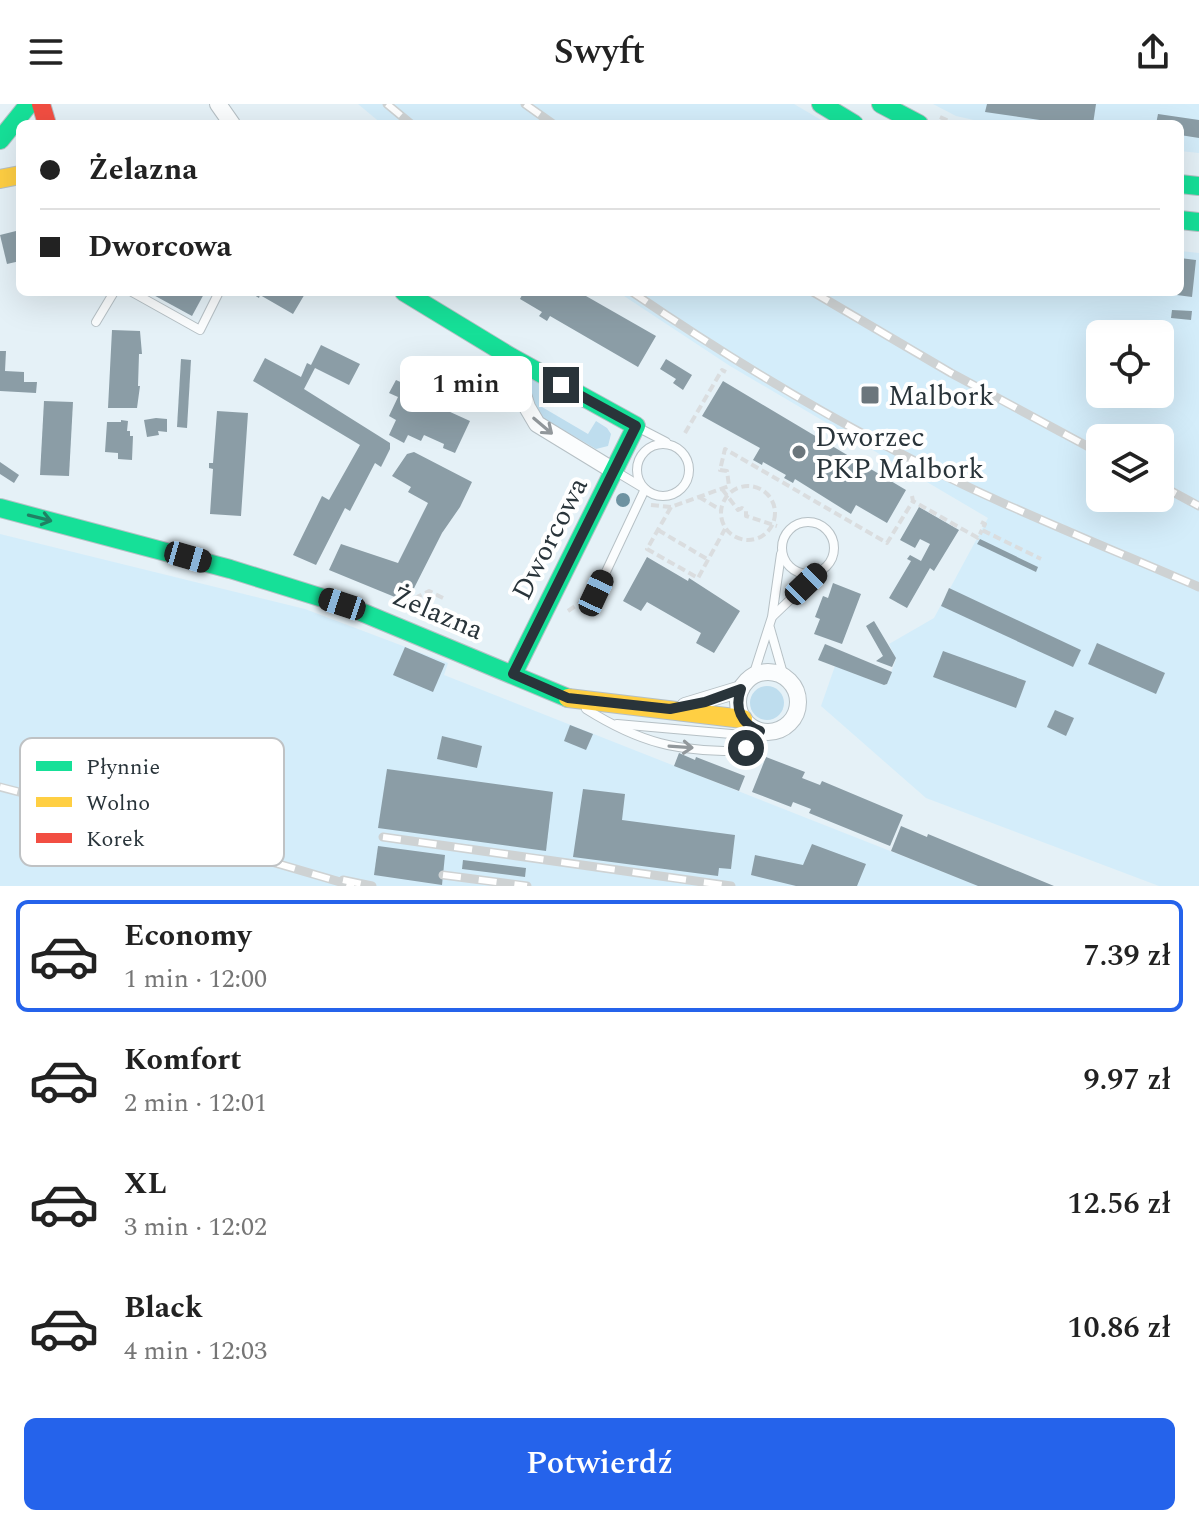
<!DOCTYPE html>
<html lang="pl">
<head>
<meta charset="utf-8">
<style>
  :root { --surface:#fff; --page:#f2f2f2; --text:#222; --muted:#767676; --line:#e0e0e0; --accent:#2563eb }
  body { margin:0; font-family:Spectral,serif; background:var(--page); color:var(--text); height:100vh; display:flex; flex-direction:column; font-size:30px; white-space:nowrap }
  * { box-sizing:border-box; margin:0 }
  p { font-size:26px; color:var(--muted) }
  .icon { flex:none; width:44px; height:44px; fill:none; stroke:currentColor; stroke-width:2; stroke-linecap:round; stroke-linejoin:round }
  .map { position:relative; height:782px; overflow:hidden }
  .sheet { display:flex; flex-direction:column; background:var(--surface); flex:1 }
  .sheet>* { flex:none }
  .hud { position:absolute; left:16px; top:16px; width:1168px; height:176px; border-radius:12px; box-shadow:0 8px 32px #0002; display:grid; align-content:center; height:176px; padding:0 24px; background:var(--surface) }
  .buttons { position:absolute; left:1086px; top:216px; display:grid; gap:16px }
  .buttons a { display:grid; place-items:center; width:88px; height:88px; border-radius:12px; background:var(--surface); box-shadow:0 8px 32px #0002; font-size:40px }
  .end { position:absolute; width:36px; height:36px; margin:-18px; border:10px solid #29343a; background:#fff; box-shadow:0 0 0 4px #fff }
  .from { border-radius:50% }
  .bubble { position:absolute; height:56px; border-radius:12px; background:var(--surface); box-shadow:0 8px 32px #0002; font-size:26px; font-weight:600; line-height:56px; text-align:center }
  .car { position:absolute; width:24px; height:48px; margin:-24px -12px; border-radius:10px; box-shadow:0 0 6px 2px #0007; background:linear-gradient(#222 24%,#8ab4d8 0 40%,#222 0 76%,#8ab4d8 0 86%,#222 0) }
  .hud b { display:flex; align-items:center; gap:28px; height:76px; font-size:30px }
  .hud b+b { border-top:2px solid var(--line) }
  .hud i { width:20px; height:20px; background:var(--text) }
  ul { padding:14px 0 0; list-style:none }
  li { display:flex; align-items:center; gap:24px; height:112px; margin:0 16px 12px; padding:0 8px; border:4px solid transparent; border-radius:12px }
  li div { flex:1 }
  li b { display:block; font-size:30px }
  li em { font-style:normal; font-weight:600 }
  li.on { border-color:var(--accent) }
  li>.icon { width:72px; height:72px; stroke-width:1.5 }
  .button { display:flex; gap:16px; margin-top:auto; padding:16px 24px }
  .button a { flex:1; height:92px; border-radius:12px; background:var(--accent); color:#fff; font-size:32px; font-weight:600; line-height:92px; text-align:center }
  header { display:flex; justify-content:space-between; align-items:center; height:104px; padding:0 24px; background:var(--surface); font-size:36px; font-weight:600 }
  .map>svg:first-child { display:block }
  .built { fill:#d4edfa; fill-rule:evenodd }
  .green { fill:#beddee }
  .building { fill:#8b9da6 }
  .lines { fill:none; stroke-linecap:round; stroke-linejoin:round }
  .lane-casing { stroke:#b6c0c5; stroke-width:10 }
  .street-casing { stroke:#b6c0c5; stroke-width:18 }
  .fast-casing { stroke:#b6c0c5; stroke-width:20 }
  .slow-casing { stroke:#b6c0c5; stroke-width:20 }
  .jam-casing { stroke:#b6c0c5; stroke-width:20 }
  .path { stroke:#dadddf; stroke-width:4; stroke-dasharray:8 4; stroke-linecap:butt }
  .lane { stroke:#fbfdfe; stroke-width:8 }
  .street { stroke:#fbfdfe; stroke-width:16 }
  .fast { stroke:#16e098; stroke-width:18 }
  .slow { stroke:#ffcf43; stroke-width:18 }
  .jam { stroke:#f24e42; stroke-width:18 }
  .rail-casing { stroke:#ced2d3; stroke-width:9 }
  .rail { stroke:#fff; stroke-width:6; stroke-dasharray:18; stroke-linecap:butt }
  .tree { fill:#6d92a1 }
  .oneway { stroke:#92989c }
  .oneway2 { stroke:#208164 }
  .route { stroke:#29343a; stroke-width:10 }
  .poi-dot { fill:#6b767c; stroke:#fff; stroke-width:3 }
  .labels { text-anchor:middle; stroke-width:8; stroke-linejoin:round; paint-order:stroke }
  .poi-label { font-size:28px; fill:#29343a; stroke:#fff; text-anchor:start }
  .street-label { font-size:28px; fill:#29343a; stroke:#fff }
  .key { fill:#fff; stroke:#bfc2c4; stroke-width:2 }
  .key-label { font-size:22px; fill:#29343a }
</style>
</head>
<body>
<header><svg class="icon" aria-label="menu" viewBox="0 0 24 24"><path d="M4 6h16M4 12h16M4 18h16"/></svg>Swyft<svg class="icon" aria-label="share" viewBox="0 0 24 24"><path d="M12 15V3M7 8l5-5 5 5M5 13v7h14v-7"/></svg></header>
<div class="map">
<svg width="1199" height="782" viewBox="0 0 1199 782">
  <rect width="100%" height="100%" fill="#e5f1f7"/>
  <g class="built">
    <polygon points="358,0 794,0 828,20 382,20"/>
    <polygon points="933,0 1199,0 1199,49 1180,47 1180,20 991,20 956,12"/>
    <path d="M1180,147L1199,149V782H1159L926,694L821,602L835,562L884,581L887,580L896,555L889,540L934,514L988,414L730,262L618,188H1180ZM1100,230H1160V290H1100ZM1100,334H1160V394H1100Z"/>
    <polygon points="0,430 305,505 448,559 444,571 979,782 0,782"/>
  </g>
  <g class="green">
    <polygon points="528,269 549,290 542,303 588,330 596,317 607,324 611,330 608,342 596,345 543,314 536,306 526,270"/>
    <circle cx="767" cy="599" r="17"/>
  </g>
  <g class="building">
    <polygon points="987,0 1096,0 1093,20 1067,20 985,8"/>
    <polygon points="1158,10 1199,16 1199,34 1180,31 1180,20 1156,20"/>
    <polygon points="20,126 20,157 7,160 0,131"/>
    <polygon points="1180,154 1196,156 1192,193 1169,190 1180,188"/>
    <polygon points="148,188 205,188 192,212"/>
    <polygon points="249,188 306,188 293,210 260,191 259,194"/>
    <polygon points="518,188 579,188 656,232 638,263 550,212 547,217 539,212 542,208 520,195 522,191"/>
    <polygon points="1172,206 1192,207 1191,216 1171,214"/>
    <polygon points="112,226 140,227 142,250 139,250 138,282 140,282 137,304 108,304"/>
    <polygon points="321,241 360,260 349,281 315,264 304,285 390,339 390,345 381,363 375,359 350,407 345,404 316,461 293,451 322,392 329,396 360,341 253,277 265,254 301,273 307,259 311,261"/>
    <polygon points="0,247 6,247 5,267 24,268 24,278 37,278 36,289 0,287"/>
    <polygon points="181,255 191,256 187,324 177,323"/>
    <polygon points="666,255 692,271 683,286 673,279 676,275 660,265"/>
    <polygon points="396,276 440,296 437,302 470,317 455,349 443,344 444,340 424,331 421,337 408,331 404,339 389,331 396,316 389,312 398,293 389,289"/>
    <polygon points="723,277 906,386 887,419 856,401 851,410 795,375 793,379 784,374 786,371 763,358 762,361 753,356 760,344 702,312"/>
    <polygon points="44,297 73,298 69,372 40,371"/>
    <polygon points="217,307 248,309 241,412 210,410 213,365 209,364 209,359 213,359"/>
    <polygon points="156,314 167,315 167,328 158,327 159,331 147,333 144,316"/>
    <polygon points="121,316 128,317 127,327 130,327 130,332 133,332 132,356 118,355 118,349 105,348 107,318 121,318"/>
    <polygon points="414,348 472,378 460,403 442,429 407,498 329,466 341,440 398,459 428,399 408,388 411,383 392,372 407,350"/>
    <polygon points="0,358 19,371 14,379 0,370"/>
    <polygon points="919,403 959,426 934,467 930,464 907,504 889,494 911,457 907,455 910,451 921,457 930,440 920,435 915,444 900,436"/>
    <polygon points="980,435 1038,463 1036,468 977,440"/>
    <polygon points="647,453 688,477 689,474 740,507 714,549 696,539 701,529 647,498 641,507 623,497"/>
    <polygon points="833,479 861,490 842,540 814,530 820,515 815,513 823,492 828,494"/>
    <polygon points="949,484 1081,546 1073,563 941,502"/>
    <polygon points="874,517 896,554 892,563 876,557 883,552 866,522"/>
    <polygon points="1097,539 1165,569 1156,590 1088,560"/>
    <polygon points="825,540 892,568 887,580 884,581 818,556"/>
    <polygon points="405,543 445,560 433,588 393,571"/>
    <polygon points="943,547 1026,577 1016,604 933,573"/>
    <polygon points="1055,606 1074,614 1066,632 1047,623"/>
    <polygon points="570,621 593,630 586,646 564,637"/>
    <polygon points="442,632 482,642 477,664 437,655"/>
    <polygon points="679,649 695,656 696,653 745,672 739,687 674,662"/>
    <polygon points="766,653 805,668 802,674 820,681 822,677 903,711 890,742 809,709 811,705 793,698 791,703 752,688"/>
    <polygon points="387,665 553,688 546,747 378,724"/>
    <polygon points="583,685 625,690 622,716 735,731 731,765 719,764 718,772 573,753"/>
    <polygon points="901,722 927,733 928,730 1054,782 978,782 891,747"/>
    <polygon points="812,740 866,760 857,782 796,782 751,771 755,751 803,761"/>
    <polygon points="378,742 445,751 442,781 374,771"/>
    <polygon points="463,756 526,764 525,773 462,765"/>
  </g>
  <g class="lines">
    <g class="lane-casing">
      <g id="lane">
        <polyline points="132,188 200,226 219,188"/>
        <polyline points="96,218 114,188"/>
        <polyline points="639,324 666,338"/>
        <circle cx="663" cy="366" r="26"/>
        <circle cx="808" cy="444" r="26"/>
        <polyline points="596,489 645,385 615,367"/>
        <polyline points="773,512 818,469"/>
        <polyline points="770,524 784,573"/>
        <polyline points="753,572 772,513 781,450"/>
        <path d="M586,605C640,639 678,648 742,647L760,627"/>
        <polyline points="617,620 754,632"/>
      </g>
    </g>
    <g class="street-casing">
      <g id="street">
        <polyline points="218,0 232,20"/>
        <polyline points="511,253 527,303 537,320 614,367"/>
        <circle cx="768" cy="598" r="30"/>
        <polyline points="685,602 741,585"/>
      </g>
    </g>
    <g class="fast-casing">
      <g id="fast">
        <polyline points="821,0 854,20"/>
        <polyline points="881,0 919,20"/>
        <polyline points="0,36 29,0"/>
        <polyline points="1180,80 1199,82"/>
        <polyline points="1180,116 1199,118"/>
        <polyline points="404,188 511,253 636,322 513,570"/>
        <polyline points="0,404 230,465 342,500 568,594"/>
      </g>
    </g>
    <g class="slow-casing">
      <g id="slow">
        <polyline points="0,75 20,71"/>
        <polyline points="568,594 743,615"/>
      </g>
    </g>
    <g class="jam-casing">
      <polyline id="jam" points="41,0 47,20"/>
    </g>
    <g class="path">
      <polyline points="940,13 955,20"/>
      <polyline points="685,329 722,266 726,268"/>
      <circle cx="748" cy="409" r="27"/>
      <polyline points="722,385 738,406 742,404 746,407 746,412 777,422"/>
      <polyline points="912,392 913,397 978,434 982,426"/>
      <polyline points="699,393 721,406"/>
      <polyline points="651,401 671,403 729,382 727,367 720,366 725,345 887,439 913,397"/>
      <polyline points="671,403 647,445 698,474 725,425"/>
      <polyline points="981,418 985,420 982,426 1041,455"/>
      <polyline points="658,426 707,455"/>
      <polyline points="411,506 415,494 429,487 443,494"/>
      <polyline points="568,507 587,494"/>
    </g>
    <use href="#lane" class="lane"/>
    <use href="#street" class="street"/>
    <use href="#fast" class="fast"/>
    <use href="#slow" class="slow"/>
    <use href="#jam" class="jam"/>
    <g class="rail-casing">
      <g id="rail">
        <polyline points="387,0 411,20"/>
        <polyline points="525,0 553,20"/>
        <path d="M632,188C749,268 873,341 1003,399C1068,428 1134,455 1199,483"/>
        <polyline points="813,188 951,269 1100,349"/>
        <polyline points="1160,381 1199,402"/>
        <polyline points="0,683 128,716 354,782"/>
        <polyline points="383,733 731,782"/>
        <polyline points="443,771 527,782"/>
        <polyline points="343,776 372,782"/>
      </g>
    </g>
    <use href="#rail" class="rail"/>
  </g>
  <circle class="tree" cx="623" cy="396" r="7"/>
  <defs><path id="oneway-shaft" d="M-6 0H5M1.5-3L5.5 0L1.5 3" fill="none" stroke-width="1.6" stroke-linecap="round" stroke-linejoin="round" transform="scale(2)"/></defs>
  <g class="oneway">
    <use href="#oneway-shaft" transform="translate(543 322) rotate(40)"/>
    <use href="#oneway-shaft" transform="translate(681 643) rotate(4)"/>
  </g>
  <use class="oneway2" href="#oneway-shaft" transform="translate(40 414) rotate(14)"/>
  <g class="lines">
    <path class="route" d="M561,281L636,322L513,570L568,594L670,605L705,598L741,585C734,604 741,620 760,627L746,644"/>
  </g>
  <g class="poi-dot">
    <rect x="860" y="281" width="20" height="20" rx="4"/>
    <circle cx="799" cy="348" r="8"/>
  </g>
  <g class="labels">
    <g class="poi-label">
      <text x="888" y="301">Malbork</text>
      <text x="815" y="342">Dworzec<tspan x="815" dy="32">PKP Malbork</tspan></text>
    </g>
    <g class="street-label">
      <text transform="translate(549 434) rotate(-63)" y="10">Dworcowa</text>
      <text transform="translate(438 508) rotate(23)" y="10">Żelazna</text>
    </g>
  </g>
  <rect x="20" y="634" width="264" height="128" rx="12" class="key"/>
  <rect x="36" y="657" width="36" height="10" fill="#16e098"/>
  <rect x="36" y="693" width="36" height="10" fill="#ffcf43"/>
  <rect x="36" y="729" width="36" height="10" fill="#f24e42"/>
  <g class="key-label">
    <text x="86" y="670">Płynnie</text>
    <text x="86" y="706">Wolno</text>
    <text x="86" y="742">Korek</text>
  </g>
</svg>
<div class="buttons">
<a><svg class="icon" aria-label="locate" viewBox="0 0 24 24"><circle cx="12" cy="12" r="6"/><path d="M12 2v4M12 18v4M2 12h4M18 12h4"/></svg></a>
<a><svg class="icon" aria-label="layers" viewBox="0 0 24 24"><path d="M12 4l9 5-9 5-9-5zM3 14l9 5 9-5"/></svg></a>
</div>
<i class="end from" style="left:746px;top:644px"></i>
<i class="end" style="left:561px;top:281px"></i>
<div class="bubble" style="left:400px;top:252px;width:132px">1 min</div>
<i class="car" style="left:188px;top:453px;rotate:106deg"></i>
<i class="car" style="left:806px;top:480px;rotate:46deg"></i>
<i class="car" style="left:596px;top:489px;rotate:25deg"></i>
<i class="car" style="left:342px;top:500px;rotate:288deg"></i>
<div class="hud">
<b><i class="from"></i>Żelazna</b>
<b><i></i>Dworcowa</b>
</div>
</div>
<section class="sheet">
<ul>
<li class="on"><svg class="icon" aria-label="car" viewBox="0 0 24 24"><path d="M5 17H2v-5l4-1 3-4h7l3 4 3 1v5h-3M9 17h6M6 11h13"/><circle cx="7" cy="17" r="2"/><circle cx="17" cy="17" r="2"/></svg><div><b>Economy</b><p>1 min · 12:00</p></div><em>7.39 zł</em></li>
<li><svg class="icon" aria-label="car" viewBox="0 0 24 24"><path d="M5 17H2v-5l4-1 3-4h7l3 4 3 1v5h-3M9 17h6M6 11h13"/><circle cx="7" cy="17" r="2"/><circle cx="17" cy="17" r="2"/></svg><div><b>Komfort</b><p>2 min · 12:01</p></div><em>9.97 zł</em></li>
<li><svg class="icon" aria-label="car" viewBox="0 0 24 24"><path d="M5 17H2v-5l4-1 3-4h7l3 4 3 1v5h-3M9 17h6M6 11h13"/><circle cx="7" cy="17" r="2"/><circle cx="17" cy="17" r="2"/></svg><div><b>XL</b><p>3 min · 12:02</p></div><em>12.56 zł</em></li>
<li><svg class="icon" aria-label="car" viewBox="0 0 24 24"><path d="M5 17H2v-5l4-1 3-4h7l3 4 3 1v5h-3M9 17h6M6 11h13"/><circle cx="7" cy="17" r="2"/><circle cx="17" cy="17" r="2"/></svg><div><b>Black</b><p>4 min · 12:03</p></div><em>10.86 zł</em></li>
</ul>
<div class="button"><a>Potwierdź</a></div>
</section>
</body>
</html>
